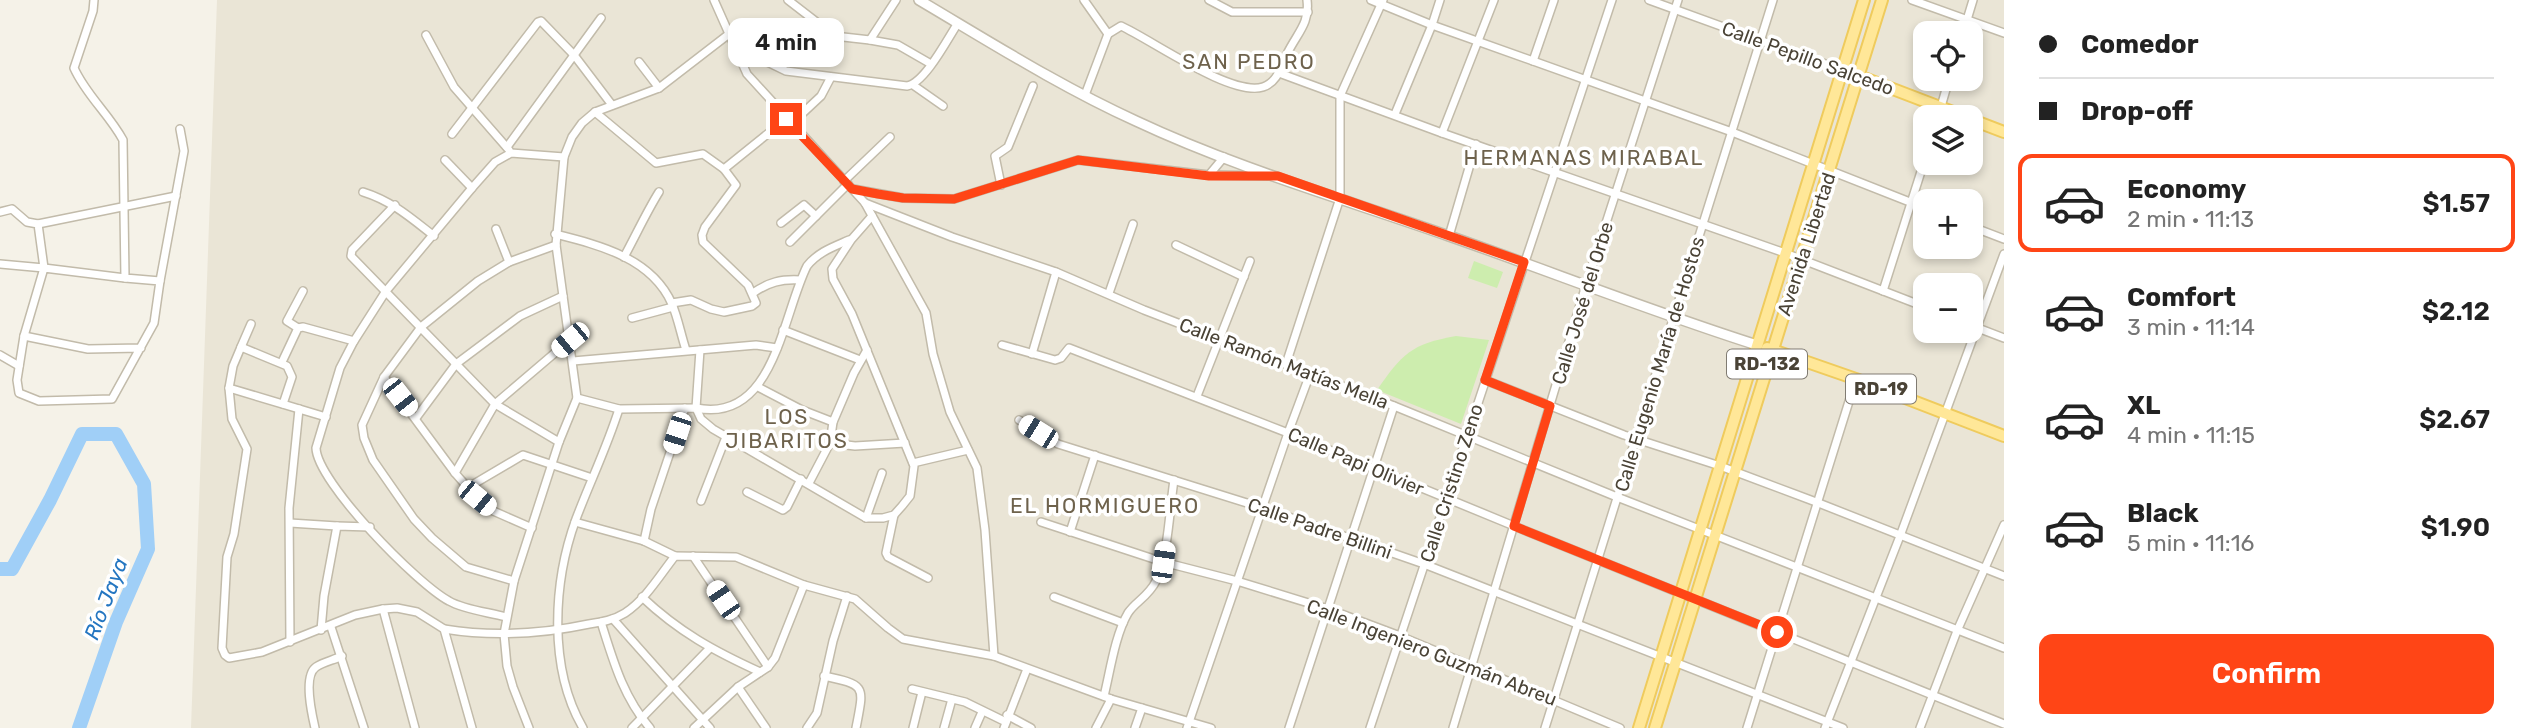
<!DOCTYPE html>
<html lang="en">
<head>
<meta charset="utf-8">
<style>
  :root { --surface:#fff; --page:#f6f6f6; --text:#222; --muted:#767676; --line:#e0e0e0; --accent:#ff4516 }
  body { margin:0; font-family:Rubik,sans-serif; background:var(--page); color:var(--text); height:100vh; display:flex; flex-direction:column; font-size:26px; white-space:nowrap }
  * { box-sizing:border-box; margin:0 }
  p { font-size:23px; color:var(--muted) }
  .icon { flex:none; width:38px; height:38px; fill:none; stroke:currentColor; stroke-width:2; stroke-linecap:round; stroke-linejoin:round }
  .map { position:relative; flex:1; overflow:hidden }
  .drawer { display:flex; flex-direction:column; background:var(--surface); width:525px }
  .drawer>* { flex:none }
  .top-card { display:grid; align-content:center; height:154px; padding:0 35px; background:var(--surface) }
  .fabs { position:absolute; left:1913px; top:21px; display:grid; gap:14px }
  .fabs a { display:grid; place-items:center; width:70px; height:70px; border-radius:14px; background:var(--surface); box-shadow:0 4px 10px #0003; font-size:35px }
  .end { position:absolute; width:32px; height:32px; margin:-16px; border:9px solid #ff4516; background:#fff; box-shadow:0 0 0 4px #fff }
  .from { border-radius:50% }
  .bubble { position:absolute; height:49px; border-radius:14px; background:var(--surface); box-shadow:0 4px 10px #0003; font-size:23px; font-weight:600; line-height:49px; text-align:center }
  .car { position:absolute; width:21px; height:42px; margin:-21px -10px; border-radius:9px; box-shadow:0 0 5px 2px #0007; background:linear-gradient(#fff 24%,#345 0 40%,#fff 0 76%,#345 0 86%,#fff 0) }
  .top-card b { display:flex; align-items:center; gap:24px; height:66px; font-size:26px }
  .top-card b+b { border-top:2px solid var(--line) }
  .top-card i { width:18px; height:18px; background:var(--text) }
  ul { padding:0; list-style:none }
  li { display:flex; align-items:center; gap:21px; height:98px; margin:0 14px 10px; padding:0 21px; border:4px solid transparent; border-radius:14px }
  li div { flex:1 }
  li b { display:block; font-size:26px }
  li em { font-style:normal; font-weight:600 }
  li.active { border-color:var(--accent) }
  li>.icon { width:63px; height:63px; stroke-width:1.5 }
  .action { display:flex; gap:14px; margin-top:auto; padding:14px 35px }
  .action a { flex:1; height:80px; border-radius:14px; background:var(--accent); color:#fff; font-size:28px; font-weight:600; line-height:80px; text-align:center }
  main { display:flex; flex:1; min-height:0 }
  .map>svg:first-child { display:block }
  .residential { fill:#eae5d6; fill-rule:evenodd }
  .green { fill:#cdedae }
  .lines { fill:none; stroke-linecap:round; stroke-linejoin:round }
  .river { stroke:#a0cff7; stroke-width:14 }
  .minor-casing { stroke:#c2bbaa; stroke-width:10 }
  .tertiary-casing { stroke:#c2bbaa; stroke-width:12 }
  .primary-casing { stroke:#efcb5d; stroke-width:14 }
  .minor { stroke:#fff; stroke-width:7 }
  .tertiary { stroke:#fff; stroke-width:9 }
  .primary { stroke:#ffe798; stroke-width:10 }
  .route { stroke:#ff4516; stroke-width:9 }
  .labels { text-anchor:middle; stroke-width:7; stroke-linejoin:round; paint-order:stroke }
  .shield { fill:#fff; stroke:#807b72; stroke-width:2 }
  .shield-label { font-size:18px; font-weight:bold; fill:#4a4336 }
  .street-label { font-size:19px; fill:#4a4336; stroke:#fff }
  .neighbourhood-label { font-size:21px; letter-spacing:2px; fill:#6e624c; stroke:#fff }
  .water-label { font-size:21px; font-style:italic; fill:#2476c1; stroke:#fff }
</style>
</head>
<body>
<main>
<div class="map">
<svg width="2004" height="728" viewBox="0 0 2004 728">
  <rect width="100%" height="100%" fill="#f5f2e8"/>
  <path class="residential" d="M217,0H2004V728H191ZM1925,33H1970V79H1925ZM1925,117H1970V163H1925ZM1925,201H1970V247H1925ZM1925,285H1970V331H1925Z"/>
  <g class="green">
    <polygon points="1474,261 1503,272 1497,288 1468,278"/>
    <path d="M1456,336L1489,340L1461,424L1377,390C1402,354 1411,344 1456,336Z"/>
  </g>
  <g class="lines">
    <polyline class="river" points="0,569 12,569 50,500 82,434 116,434 144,484 148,549 116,622 79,728"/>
    <g class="minor-casing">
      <g id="minor">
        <path d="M94,0L93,11L74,68C86,95 109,114 123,140L125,278L160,281L154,323L112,399L39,401L19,393L17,380L24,336L88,349L141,348"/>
        <polyline points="714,0 747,74 865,203 926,313 933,354 950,412 977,468 985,530 994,656"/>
        <polyline points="788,0 832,34"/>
        <polyline points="1084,0 1108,34 1085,95"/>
        <polyline points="1209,0 1232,12 1308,12"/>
        <polyline points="1371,0 1432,25 1732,132 1925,208"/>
        <polyline points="1649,0 1842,70"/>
        <polyline points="1912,0 2004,33"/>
        <polyline points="1963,33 1973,0"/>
        <path d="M1108,34L1121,26C1152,40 1231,97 1263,87C1278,82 1281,66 1287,54C1297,33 1310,24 1307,0"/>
        <polyline points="426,35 454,87 509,150"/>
        <polyline points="870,40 898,45 931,64"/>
        <polyline points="734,47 781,30 870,40 896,0"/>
        <path d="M738,54L753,55L786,71L907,86C925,83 948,38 958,23"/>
        <polyline points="1533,61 1554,0"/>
        <polyline points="639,62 659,88"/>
        <polyline points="1279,73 1442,133 1785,253 1925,307"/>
        <polyline points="913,85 943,106"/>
        <polyline points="595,112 656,163 703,154 724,169 786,119"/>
        <polyline points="1395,114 1432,25 1440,0"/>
        <polyline points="1938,117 1949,79"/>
        <polyline points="791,124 821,96 831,77"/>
        <polyline points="1442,133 1494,0"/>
        <polyline points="452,134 538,22 541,21 574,55 612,105"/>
        <polyline points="507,147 601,18"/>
        <polyline points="445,160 472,188"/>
        <polyline points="1209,175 1268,176"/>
        <polyline points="844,181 890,137"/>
        <polyline points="1001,185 995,156 1008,147 1033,86"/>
        <polyline points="853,189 903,198 954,199 1078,160 1209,175 1224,157"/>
        <path d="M363,192C392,201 411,218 434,236"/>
        <polyline points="865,203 952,237 1056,272 1144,310 1394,406 1617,497 2004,648"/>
        <polyline points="395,205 352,250 351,256 495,404 559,442"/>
        <polyline points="0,212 12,209 27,222 38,224 44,268 0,264"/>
        <polyline points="781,223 804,205 816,216"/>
        <polyline points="38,224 176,196"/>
        <polyline points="1970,226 2004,239"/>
        <polyline points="496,229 509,262"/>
        <path d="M555,234C599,245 652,258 672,304C678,318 681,335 686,350"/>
        <polyline points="1449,236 1476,144"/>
        <polyline points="790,242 848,184"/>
        <polyline points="1176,245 1244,277"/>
        <path d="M624,257C636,235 646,213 659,192"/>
        <polyline points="160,281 184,151 180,129"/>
        <polyline points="1883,291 1925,159"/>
        <path d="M753,293C769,282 781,279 800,280"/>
        <polyline points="1109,293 1133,224"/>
        <polyline points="672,303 691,300 711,309 724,312 752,306 756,303 748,285 703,242 702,235 705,227 736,185 724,169"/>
        <polyline points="632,318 673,307"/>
        <polyline points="1970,325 2004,338"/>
        <polyline points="298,328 287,321 303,291"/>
        <polyline points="783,330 860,360"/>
        <polyline points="24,336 44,268 125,278"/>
        <polyline points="1002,345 1055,360 1061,358 1069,348 1288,433 1514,526 2004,724"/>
        <polyline points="241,347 251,324"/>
        <polyline points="700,350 696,408 701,419 713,429 866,518 883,518 894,515 902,506 910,496 914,466 852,314 833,279 832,269 851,240 872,216"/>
        <polyline points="1032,354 1056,272"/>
        <polyline points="0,355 19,366"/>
        <polyline points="573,361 756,345 777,348"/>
        <polyline points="282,362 298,328 303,327 354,341"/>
        <polyline points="1286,364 1340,198 1340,96 1383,0"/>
        <polyline points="384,377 455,473 477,498 491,510 532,528"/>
        <polyline points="1485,380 1624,435 1720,466 1816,502 2004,576"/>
        <polyline points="758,387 802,410 833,422"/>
        <polyline points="229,388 326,417"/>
        <polyline points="1197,396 1250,261"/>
        <path d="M577,398L619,409L696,408C774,424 782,316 807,266C818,252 833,247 849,240"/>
        <polyline points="283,404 292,377 287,366 241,347 233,366 229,388 232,419 247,449 234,534 227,557 222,648 225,655 229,658 262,652 355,615 383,609 397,608 417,612 444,629 472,728"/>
        <polyline points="416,418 456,364 520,316 563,296"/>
        <polyline points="1019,420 1058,444 1263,508 1424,564 1843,728"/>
        <polyline points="830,443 855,446 905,443"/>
        <polyline points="913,463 968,450"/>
        <polyline points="455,473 495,404 570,340"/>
        <polyline points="809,483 830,443 833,422 854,373 867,350"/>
        <polyline points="467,488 523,455 592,478"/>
        <polyline points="747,492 783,510 787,507 801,479"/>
        <polyline points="701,501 726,437"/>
        <polyline points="894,515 886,553 888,557 928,578"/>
        <polyline points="866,518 882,473"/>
        <polyline points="575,522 644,541 675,556"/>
        <polyline points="1041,522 1163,562 1237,581 1328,609 1400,636 1620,728"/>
        <polyline points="290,523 337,526"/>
        <polyline points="1070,532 1095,455"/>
        <polyline points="644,541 651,509 685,408"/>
        <polyline points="693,556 768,667"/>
        <polyline points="514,581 466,567 432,538 414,519 373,460 364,438 362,425 384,377 421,327 478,281 509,262 556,245"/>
        <path d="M642,597C679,632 714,651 760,672"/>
        <polyline points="1054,597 1123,623"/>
        <polyline points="383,609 415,728"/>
        <path d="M506,617C488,612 465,610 449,601C417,584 317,482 316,448L340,368L354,341L386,291L472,188L495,162L511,153L564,157"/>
        <polyline points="613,619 710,728"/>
        <path d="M601,622C613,660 623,697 650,728"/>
        <polyline points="331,627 364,728"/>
        <path d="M444,629C493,637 542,634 589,624C602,622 614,620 625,613C646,599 660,575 675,556L736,557L804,585L855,599L888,628L903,639L994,656L1111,699L1211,728"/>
        <polyline points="321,630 324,596 337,526 370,527"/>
        <polyline points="290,642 289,508 299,409"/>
        <path d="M824,676C867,685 864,686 856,728"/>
        <polyline points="738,687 766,728"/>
        <polyline points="912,689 965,702 1004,721"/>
        <path d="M1104,696C1110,672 1115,635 1128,613C1135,602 1149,596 1156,581C1169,550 1169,513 1174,480"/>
        <polyline points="1007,715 1031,728"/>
        <path d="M315,728C312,715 303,676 316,667C323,662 334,660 342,656"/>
        <polyline points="529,728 513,687 507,666 504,634 514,581 559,442 577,398 556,245 564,157 572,137 582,123 595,112 659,88 729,34"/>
        <path d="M583,728C548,668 553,582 576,519C590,482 607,447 619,409"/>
        <polyline points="632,728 709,649"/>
        <polyline points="694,728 738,687 768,667 775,658 804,585"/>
        <polyline points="807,728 817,713 833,641 847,596"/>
        <polyline points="913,728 922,692"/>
        <polyline points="944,728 952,699"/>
        <polyline points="975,728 982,712"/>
        <polyline points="1004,728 1027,669"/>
        <polyline points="1096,728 1111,699"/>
        <polyline points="1135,728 1142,708"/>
        <polyline points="1187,728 1288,433 1310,374"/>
        <polyline points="1289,728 1394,406"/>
        <polyline points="1370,728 1612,0"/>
        <polyline points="1453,728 1586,285 1678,0"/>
        <polyline points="1545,728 1773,0"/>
        <polyline points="1747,728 1856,379"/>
        <polyline points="1825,728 1900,536 2004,254"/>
        <polyline points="1920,728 1957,631 2004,525"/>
      </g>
    </g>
    <g class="tertiary-casing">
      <path id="tertiary" d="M919,0C990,42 1061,87 1136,121C1236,168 1344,199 1449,236C1552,272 1653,312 1757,345"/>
    </g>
    <g class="primary-casing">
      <g id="primary">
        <polyline points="1851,73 1966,117"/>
        <polyline points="1970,119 2004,132"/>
        <polyline points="1767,348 1856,379 2004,436"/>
        <polyline points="1639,728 1864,0"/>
        <polyline points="1655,728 1882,0"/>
      </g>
    </g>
    <use href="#minor" class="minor"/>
    <use href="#tertiary" class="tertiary"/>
    <use href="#primary" class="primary"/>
  </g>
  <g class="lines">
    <polyline class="route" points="786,119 852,189 878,194 903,198 954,199 1078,160 1209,176 1278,176 1524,262 1485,380 1550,406 1514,526 1777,632"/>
  </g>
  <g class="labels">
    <g class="shield">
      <rect x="1727" y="349.5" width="80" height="29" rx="5"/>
      <rect x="1846" y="374.5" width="70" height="29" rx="5"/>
    </g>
    <g class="shield-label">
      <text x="1767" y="370">RD-132</text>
      <text x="1881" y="395">RD-19</text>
    </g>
    <g class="street-label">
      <text transform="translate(1808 58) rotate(20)" y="7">Calle Pepillo Salcedo</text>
      <text transform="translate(1806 244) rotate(-72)" y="7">Avenida Libertad</text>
      <text transform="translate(1582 303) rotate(-73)" y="7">Calle José del Orbe</text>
      <text transform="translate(1284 363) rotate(21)" y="7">Calle Ramón Matías Mella</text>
      <text transform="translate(1659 364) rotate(-73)" y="7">Calle Eugenio María de Hostos</text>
      <text transform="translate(1356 461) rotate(23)" y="7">Calle Papi Olivier</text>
      <text transform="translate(1451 483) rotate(-72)" y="7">Calle Cristino Zeno</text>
      <text transform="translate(1320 528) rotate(19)" y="7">Calle Padre Billini</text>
      <text transform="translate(1432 652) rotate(21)" y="7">Calle Ingeniero Guzmán Abreu</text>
    </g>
    <g class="neighbourhood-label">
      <text x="1249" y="69">SAN PEDRO</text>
      <text x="1584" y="165">HERMANAS MIRABAL</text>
      <text x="787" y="424">LOS<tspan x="787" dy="24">JIBARITOS</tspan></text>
      <text x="1105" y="513">EL HORMIGUERO</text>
    </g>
    <g class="water-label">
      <text transform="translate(106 599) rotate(-69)" y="7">Río Jaya</text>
    </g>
  </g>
</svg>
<div class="fabs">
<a><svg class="icon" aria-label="locate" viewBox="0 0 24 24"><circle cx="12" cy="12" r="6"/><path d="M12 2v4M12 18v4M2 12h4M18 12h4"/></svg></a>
<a><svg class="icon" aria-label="layers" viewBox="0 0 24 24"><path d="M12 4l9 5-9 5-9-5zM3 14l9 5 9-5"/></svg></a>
<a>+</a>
<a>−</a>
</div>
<i class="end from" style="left:1777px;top:632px"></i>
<i class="end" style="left:786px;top:119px"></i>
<div class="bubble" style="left:728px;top:18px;width:116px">4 min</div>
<i class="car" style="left:570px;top:340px;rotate:230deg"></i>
<i class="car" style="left:400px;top:397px;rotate:142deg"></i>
<i class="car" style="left:1038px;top:432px;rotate:302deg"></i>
<i class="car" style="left:677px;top:433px;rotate:198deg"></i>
<i class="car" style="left:477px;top:498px;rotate:129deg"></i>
<i class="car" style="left:1163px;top:562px;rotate:8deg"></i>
<i class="car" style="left:723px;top:600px;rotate:326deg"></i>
</div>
<section class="drawer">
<div class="top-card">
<b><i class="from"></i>Comedor</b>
<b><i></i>Drop-off</b>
</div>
<ul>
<li class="active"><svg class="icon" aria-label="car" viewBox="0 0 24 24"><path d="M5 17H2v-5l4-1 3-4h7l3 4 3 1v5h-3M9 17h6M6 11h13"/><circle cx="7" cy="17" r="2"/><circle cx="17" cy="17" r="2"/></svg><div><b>Economy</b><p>2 min · 11:13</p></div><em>$1.57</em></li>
<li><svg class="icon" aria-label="car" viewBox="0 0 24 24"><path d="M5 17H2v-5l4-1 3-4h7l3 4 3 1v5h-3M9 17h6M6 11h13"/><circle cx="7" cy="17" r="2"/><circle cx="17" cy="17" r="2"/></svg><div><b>Comfort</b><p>3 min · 11:14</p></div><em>$2.12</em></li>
<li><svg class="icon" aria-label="car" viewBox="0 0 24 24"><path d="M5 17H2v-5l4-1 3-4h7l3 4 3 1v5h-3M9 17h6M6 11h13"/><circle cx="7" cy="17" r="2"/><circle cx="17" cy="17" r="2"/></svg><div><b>XL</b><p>4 min · 11:15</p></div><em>$2.67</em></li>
<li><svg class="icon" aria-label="car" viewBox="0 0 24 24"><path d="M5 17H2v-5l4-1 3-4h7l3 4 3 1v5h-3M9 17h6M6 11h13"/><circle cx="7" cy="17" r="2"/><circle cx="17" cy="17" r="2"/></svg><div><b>Black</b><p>5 min · 11:16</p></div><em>$1.90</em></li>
</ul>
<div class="action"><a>Confirm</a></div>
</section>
</main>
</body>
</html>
